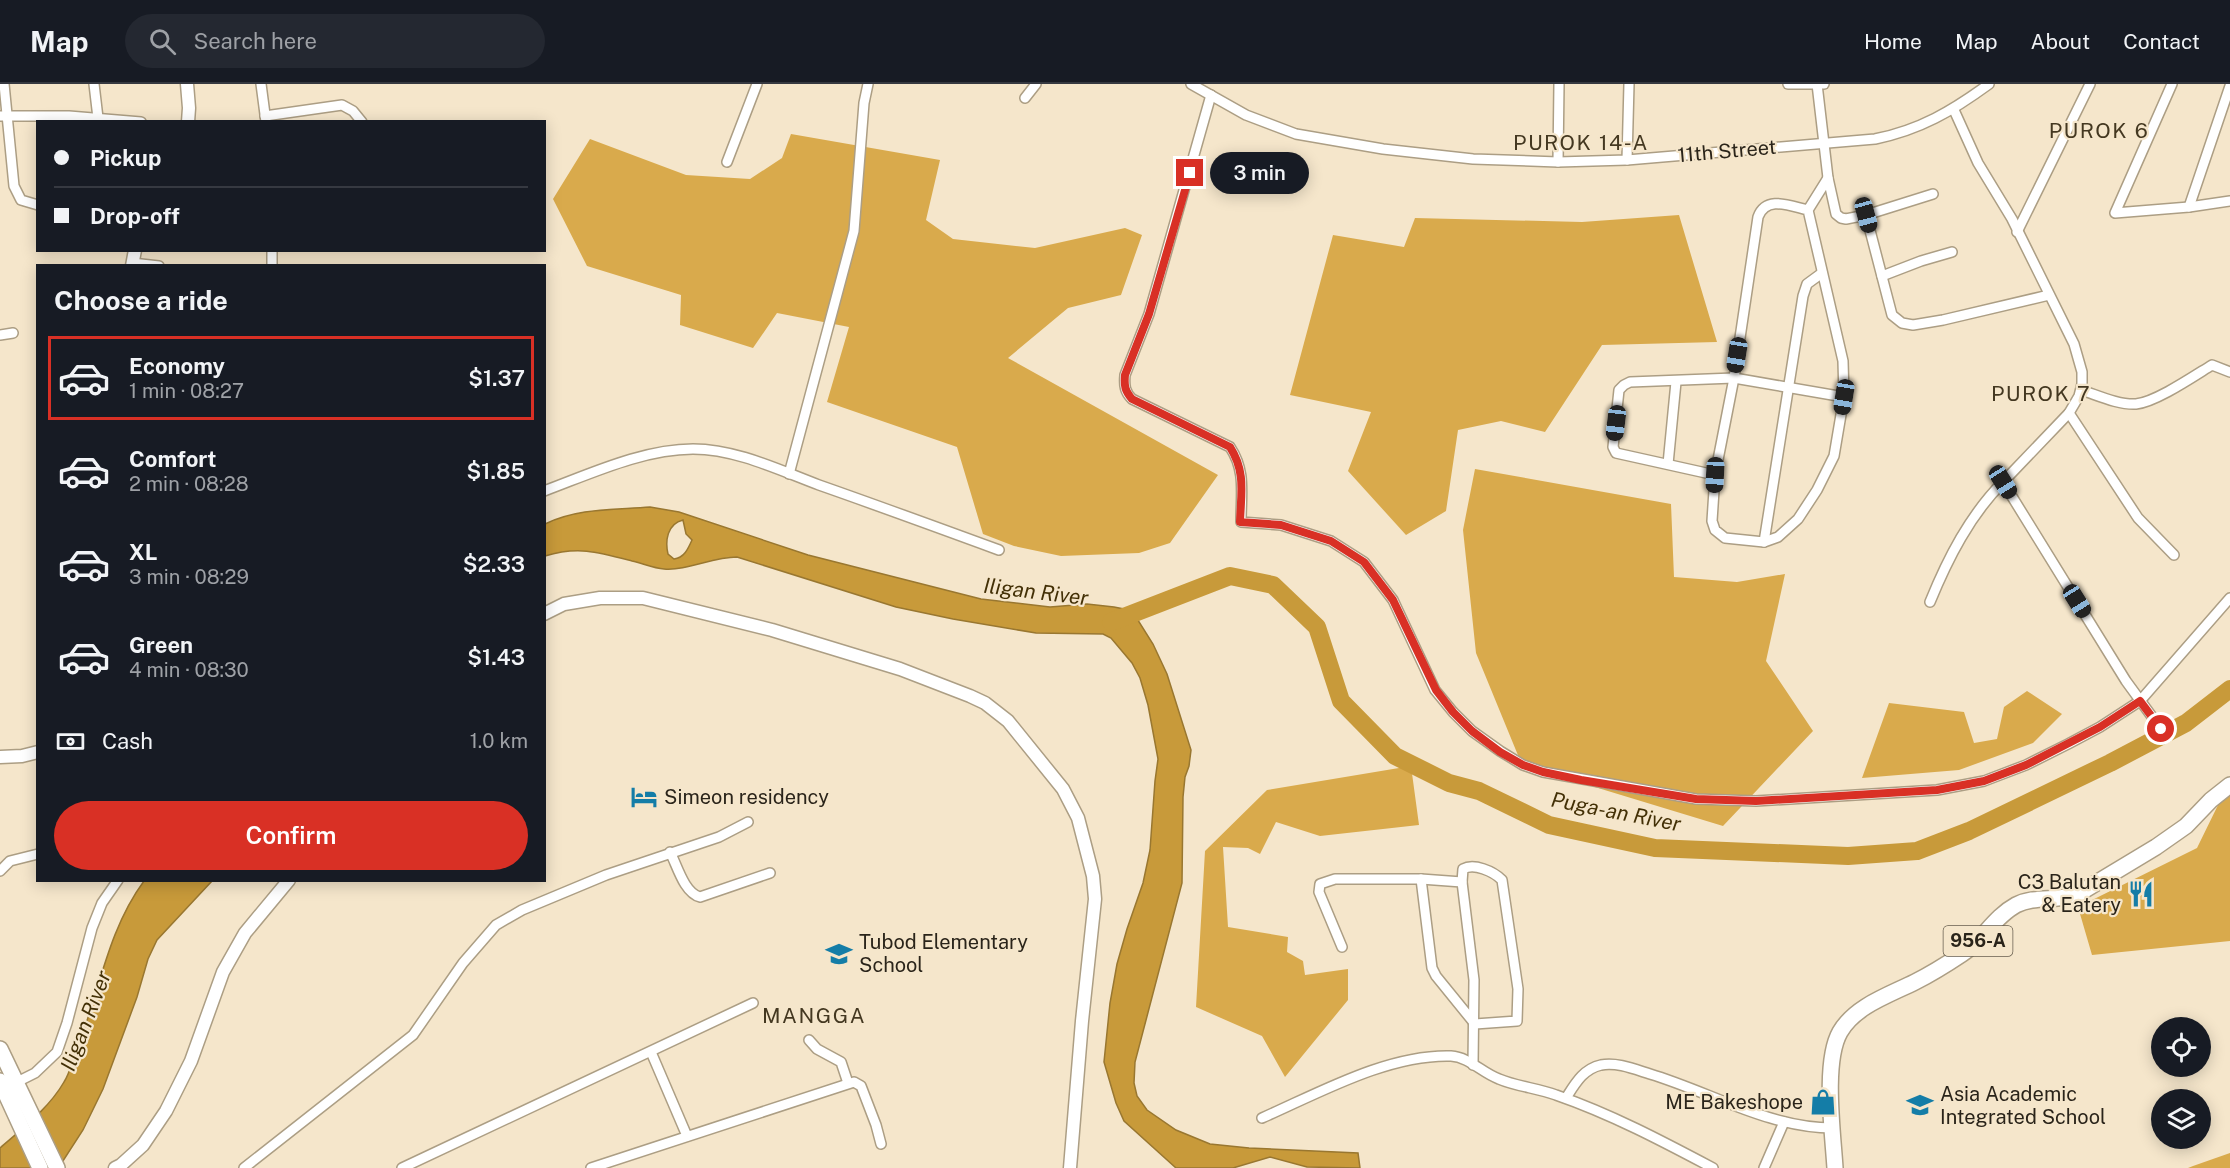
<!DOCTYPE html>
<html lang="en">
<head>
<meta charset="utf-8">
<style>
  :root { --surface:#171b24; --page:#242831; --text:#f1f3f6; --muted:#9ea1a6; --line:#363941; --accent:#d93025 }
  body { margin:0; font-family:"Public Sans",sans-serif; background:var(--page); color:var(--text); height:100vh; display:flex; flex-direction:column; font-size:22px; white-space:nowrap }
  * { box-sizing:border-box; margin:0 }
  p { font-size:20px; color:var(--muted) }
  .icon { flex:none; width:33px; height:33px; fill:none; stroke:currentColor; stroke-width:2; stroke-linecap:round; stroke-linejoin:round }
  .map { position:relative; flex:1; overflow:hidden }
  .drawer { position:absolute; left:36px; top:180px; width:510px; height:618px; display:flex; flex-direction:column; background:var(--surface); border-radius:0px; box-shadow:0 3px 15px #0003 }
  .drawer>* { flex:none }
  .hud { position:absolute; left:36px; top:36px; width:510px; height:132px; border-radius:0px; box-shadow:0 3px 15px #0003; display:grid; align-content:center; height:132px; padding:0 18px; background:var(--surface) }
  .fabs { position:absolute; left:2151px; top:933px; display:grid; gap:12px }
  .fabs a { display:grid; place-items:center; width:60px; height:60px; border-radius:50%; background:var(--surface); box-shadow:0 3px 15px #0003; font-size:30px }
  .end { position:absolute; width:27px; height:27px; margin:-14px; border:8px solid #d93025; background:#fff; box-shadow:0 0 0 3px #fff }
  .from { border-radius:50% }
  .bubble { position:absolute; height:42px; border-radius:21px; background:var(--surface); box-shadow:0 3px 15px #0003; font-size:20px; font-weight:600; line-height:42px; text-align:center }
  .car { position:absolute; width:18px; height:36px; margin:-18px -9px; border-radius:8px; box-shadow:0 0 4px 2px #0007; background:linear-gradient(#222 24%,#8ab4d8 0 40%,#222 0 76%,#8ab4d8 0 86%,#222 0) }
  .hud b { display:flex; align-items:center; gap:21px; height:57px; font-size:22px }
  .hud b+b { border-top:2px solid var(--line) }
  .hud i { width:15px; height:15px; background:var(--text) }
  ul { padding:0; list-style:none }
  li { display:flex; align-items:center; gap:18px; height:84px; margin:0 12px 9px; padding:0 6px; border:3px solid transparent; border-radius:0px }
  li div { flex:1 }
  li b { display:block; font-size:22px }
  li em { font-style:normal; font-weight:600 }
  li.current { border-color:var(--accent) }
  li>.icon { width:54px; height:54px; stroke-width:1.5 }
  h2 { padding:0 18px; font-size:27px; line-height:72px }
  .pay { display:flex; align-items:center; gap:15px; height:66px; padding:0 18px; font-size:22px }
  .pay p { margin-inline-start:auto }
  .action { display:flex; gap:12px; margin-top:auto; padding:12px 18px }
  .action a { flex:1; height:69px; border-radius:36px; background:var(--accent); color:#fff; font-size:24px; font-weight:600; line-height:69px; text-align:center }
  header { display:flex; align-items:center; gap:36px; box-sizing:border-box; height:84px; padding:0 30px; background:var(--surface); border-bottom:2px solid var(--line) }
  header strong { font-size:28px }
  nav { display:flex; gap:33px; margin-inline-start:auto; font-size:21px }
  .search { width:420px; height:54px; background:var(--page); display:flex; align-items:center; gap:15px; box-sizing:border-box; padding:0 21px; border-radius:33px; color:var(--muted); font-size:22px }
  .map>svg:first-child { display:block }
  .forest { fill:#d9aa4c }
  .water { fill:#c89a3a; stroke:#997730; stroke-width:1.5; fill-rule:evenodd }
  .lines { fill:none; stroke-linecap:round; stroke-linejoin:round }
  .river { stroke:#c89a3a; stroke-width:18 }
  .minor-casing { stroke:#ac9e84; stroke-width:12 }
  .tertiary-casing { stroke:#ac9e84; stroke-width:15 }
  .primary-casing { stroke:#ac9e84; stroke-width:18 }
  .trunk-casing { stroke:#ac9e84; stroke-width:18 }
  .minor { stroke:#fff; stroke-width:9 }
  .tertiary { stroke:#fff; stroke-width:12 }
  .primary { stroke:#fff; stroke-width:15 }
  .trunk { stroke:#fff; stroke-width:15 }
  .route { stroke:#d93025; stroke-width:8 }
  .labels { text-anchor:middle; stroke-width:4.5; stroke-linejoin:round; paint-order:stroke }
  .shield { fill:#f5e6cb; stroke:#675e4f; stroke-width:1.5 }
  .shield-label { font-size:18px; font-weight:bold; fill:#2a241a }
  .street-label { font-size:20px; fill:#2a241a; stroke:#f5e6cb }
  .poi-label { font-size:20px; fill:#2a241a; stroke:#f5e6cb; text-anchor:start }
  .neighbourhood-label { font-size:21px; letter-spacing:1.5px; fill:#443821; stroke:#f5e6cb }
  .water-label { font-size:21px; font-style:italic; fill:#433006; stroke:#f5e6cb }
</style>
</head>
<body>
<header>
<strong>Map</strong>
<div class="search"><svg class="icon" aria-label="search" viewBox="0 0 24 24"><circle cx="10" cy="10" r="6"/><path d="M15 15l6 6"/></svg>Search here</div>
<nav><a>Home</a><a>Map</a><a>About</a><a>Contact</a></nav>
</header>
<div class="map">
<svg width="2230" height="1084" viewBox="0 0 2230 1084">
  <rect width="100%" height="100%" fill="#f5e6cb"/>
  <g class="forest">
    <polygon points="791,50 940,76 926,136 953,155 1035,164 1125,144 1142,151 1121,211 1068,224 1008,274 1218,391 1170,459 1139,469 1061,472 1014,462 983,450 957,363 827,318 849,243 777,229 753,264 680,241 681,211 587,182 553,115 590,55 686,91 750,95 782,74"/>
    <polygon points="1679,131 1717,258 1602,261 1545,348 1501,337 1458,346 1446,427 1406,451 1348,387 1371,328 1290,311 1333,151 1404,163 1415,134 1582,138"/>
    <polygon points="1475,385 1671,420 1674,493 1737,498 1785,490 1766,577 1813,647 1723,742 1522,681 1476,569 1463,446"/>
    <polygon points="2027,607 2062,630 2033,659 1959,686 1862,694 1889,619 1964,628 1974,659 1997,655 2004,623"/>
    <polygon points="1411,682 1419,741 1320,752 1276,738 1260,770 1248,764 1223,763 1228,843 1288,853 1287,868 1303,877 1305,891 1348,885 1348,916 1285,993 1262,952 1196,923 1205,767 1267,706"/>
    <polygon points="2230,709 2230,857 2092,871 2078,823 2197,764 2219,719"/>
    <polygon points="2230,1069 2230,1084 2188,1084 2193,1082"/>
  </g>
  <g class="water">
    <path d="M650,423L679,428L808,471L981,515L1050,523L1087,520L1114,523L1124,525L1136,533L1153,560L1167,590L1191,666L1189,682L1185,693L1183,713L1182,799L1135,978L1134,999L1137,1012L1147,1026L1176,1046L1210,1060L1249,1064L1358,1069L1360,1084L1307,1083L1270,1073L1233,1084H1176L1124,1037L1116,1019L1104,978L1110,919L1117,880L1127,845L1143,799L1150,766L1155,697L1158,675L1148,621L1140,594L1132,579L1111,554L1103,550L1036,549L953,535L896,523L737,473C712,473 687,487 664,485C653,484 642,479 632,477C598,468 578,462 545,472V440C578,424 613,426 650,423ZM683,436L686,450L692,456C688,465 684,474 674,475L668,470C665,457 667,440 683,436Z"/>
    <path d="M144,797H212L157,856L148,875L137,913L103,1005L83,1046L61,1080L56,1084H0V1064C23,1044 49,1024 64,998C70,989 72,977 76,968C99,910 107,847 144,797Z"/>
  </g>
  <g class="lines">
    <polyline class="river" points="1111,538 1230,492 1273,501 1317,543 1341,617 1395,672 1449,699 1479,707 1549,741 1655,764 1848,772 1917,767 1969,747 2110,679 2186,639 2230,605"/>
    <g class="minor-casing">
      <g id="minor">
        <polyline points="4,0 14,102 21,116 38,121"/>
        <polyline points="94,0 98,34"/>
        <polyline points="261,0 266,38"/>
        <path d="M1191,0L1246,31L1296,50L1383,65L1473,75L1558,78L1627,76L1875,55C1920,46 1952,27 1989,0"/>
        <polyline points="1788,0 1824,0"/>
        <polyline points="1817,0 1828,94 1836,130 1841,134 1846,135 1866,131 1933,110"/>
        <polyline points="2172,0 2115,129 2189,123 2230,117"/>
        <path d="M1211,11L1149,230L1125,291C1124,302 1125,308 1132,315L1230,363C1246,387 1241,409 1241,438L1281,441L1331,457L1364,478L1393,516L1435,606L1453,628L1472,647L1500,667L1523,681L1543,688L1696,715L1756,717L1937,706L1984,697L2026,681L2068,660L2100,643L2140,617L2230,514"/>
        <polyline points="1025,14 1036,0"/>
        <polyline points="1954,26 1978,79 2012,135 2074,260 2082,288 2082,300 2079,312 2069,329 2003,398 2126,597 2161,645"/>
        <polyline points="0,32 69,32 141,38"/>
        <polyline points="265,32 342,21 353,27 362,38"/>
        <polyline points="1627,76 1629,0"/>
        <polyline points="727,78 757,0"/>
        <polyline points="1558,78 1559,0"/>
        <polyline points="2189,123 2230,2"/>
        <path d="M1808,126C1790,122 1766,111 1758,133L1734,294L1715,391L1712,437L1715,446L1725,454L1764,458L1778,453L1798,435L1817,406L1834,372L1844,313L1843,277L1808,126L1828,94"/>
        <polyline points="1866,131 1892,231 1902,239 1913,241 1943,236 2049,211"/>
        <polyline points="2017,148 2090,0"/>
        <polyline points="272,166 272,182"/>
        <polyline points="132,179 159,182"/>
        <polyline points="1882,192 1921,177 1952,168"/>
        <polyline points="0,251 13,249"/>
        <path d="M2081,306C2097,311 2118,321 2136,320C2156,318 2194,292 2212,281L2230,288"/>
        <polyline points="2069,329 2138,434 2174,471"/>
        <polyline points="1668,380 1676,298"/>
        <polyline points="789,390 854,147 864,19 868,0"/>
        <polyline points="1715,391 1616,369 1613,363 1619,306 1624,301 1630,298 1734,294 1844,313"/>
        <path d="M544,407C590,390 643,365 693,365C736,365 779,386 819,401C879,422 939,444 999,466"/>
        <polyline points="1764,458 1803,212 1807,200 1822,189"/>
        <path d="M1930,518C1948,474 1970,431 2003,398"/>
        <path d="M670,768C677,781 684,809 700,813L770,789"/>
        <polyline points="0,787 10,777 38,770"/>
        <path d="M1421,795L1432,884L1436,892L1475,940L1517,937L1518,905L1502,796C1493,787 1474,779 1463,785L1462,798"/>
        <polyline points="1342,863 1319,808 1320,800 1335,795 1421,795 1462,798 1474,896 1473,981"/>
        <polyline points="809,956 817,965 841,978 848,999"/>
        <polyline points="651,968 687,1052"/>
        <polyline points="17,998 35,989 57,968 67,939 92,844 102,819 118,796"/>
        <path d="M1566,1014C1575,1000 1583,985 1601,981C1617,978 1634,985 1650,990C1710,1008 1769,1044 1833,1044"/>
        <path d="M1262,1034C1319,1009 1388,970 1451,972C1469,973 1482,989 1499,995C1518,1003 1538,1004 1556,1011C1611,1030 1662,1057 1713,1084"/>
        <polyline points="244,1084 413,951 463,879 496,841 522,826 606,791 719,753 748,738"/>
        <polyline points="402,1084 753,919"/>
        <polyline points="591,1084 854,998 861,1002 876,1041 881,1060"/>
        <polyline points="1764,1084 1784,1038"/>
      </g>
    </g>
    <g class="tertiary-casing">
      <g id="tertiary">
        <polyline points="187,0 189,24 188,38"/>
        <polyline points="132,182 135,166"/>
        <polyline points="544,530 564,520 600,514 643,514 772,546 900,585 970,612 985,619 1008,637 1063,705 1078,734 1093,792 1095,815 1082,937 1070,1084"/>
        <polyline points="0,673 22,672 38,668"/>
        <polyline points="115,1084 121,1081 143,1061 166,1027 191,977 223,888 245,849 289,796"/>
      </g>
    </g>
    <g class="primary-casing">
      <path id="primary" d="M1835,1084C1833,1050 1823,978 1840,948C1855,922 1889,911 1915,898C1931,890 1947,880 1962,870C1982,857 1994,833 2016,821C2035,811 2057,818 2078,810L2156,763L2186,742L2211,716L2230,701"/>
    </g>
    <g class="trunk-casing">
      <g id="trunk">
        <polyline points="0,965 57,1084"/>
        <polyline points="0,997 40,1084"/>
      </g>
    </g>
    <use href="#minor" class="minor"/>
    <use href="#tertiary" class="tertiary"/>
    <use href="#primary" class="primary"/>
    <use href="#trunk" class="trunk"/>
  </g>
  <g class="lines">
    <path class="route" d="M1190,89L1149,230L1125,291C1124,302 1125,307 1132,315L1230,363C1246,388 1241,409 1240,438L1281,441L1331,457L1364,478L1393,516L1436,606L1453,628L1472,647L1500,668L1523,681L1543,688L1581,696L1696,715L1756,717L1937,706L1984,697L2026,681L2100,643L2140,617L2161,645"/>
  </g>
  <defs>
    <g id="hotel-bare" transform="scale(2.07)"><path d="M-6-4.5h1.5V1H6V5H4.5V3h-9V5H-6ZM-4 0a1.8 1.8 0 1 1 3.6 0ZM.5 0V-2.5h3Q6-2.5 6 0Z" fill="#147da7" stroke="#f5e6cb" stroke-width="2.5" paint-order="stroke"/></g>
    <g id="restaurant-bare" transform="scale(2.07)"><path d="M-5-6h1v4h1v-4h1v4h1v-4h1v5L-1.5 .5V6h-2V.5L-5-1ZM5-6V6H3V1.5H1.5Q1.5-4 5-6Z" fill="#147da7" stroke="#f5e6cb" stroke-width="2.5" paint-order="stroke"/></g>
    <g id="school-bare" transform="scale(2.07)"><path d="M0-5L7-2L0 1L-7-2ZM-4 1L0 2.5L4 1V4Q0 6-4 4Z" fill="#147da7" stroke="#f5e6cb" stroke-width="2.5" paint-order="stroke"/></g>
    <g id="shop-bare" transform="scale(2.07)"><path d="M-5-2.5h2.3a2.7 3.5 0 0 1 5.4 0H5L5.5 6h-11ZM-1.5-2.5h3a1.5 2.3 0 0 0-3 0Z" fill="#147da7" stroke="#f5e6cb" stroke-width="2.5" paint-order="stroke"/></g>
  </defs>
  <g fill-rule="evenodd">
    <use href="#hotel-bare" x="644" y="713"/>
    <use href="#restaurant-bare" x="2141" y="810"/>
    <use href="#school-bare" x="839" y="870"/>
    <use href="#shop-bare" x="1823" y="1018"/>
    <use href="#school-bare" x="1920" y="1021"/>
  </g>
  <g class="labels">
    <rect class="shield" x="1943.5" y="842" width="69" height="30" rx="4.5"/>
    <g class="shield-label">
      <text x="1978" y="863">956-A</text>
    </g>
    <g class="street-label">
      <text transform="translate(1727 67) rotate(-5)" y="7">11th Street</text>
    </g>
    <g class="poi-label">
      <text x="664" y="720">Simeon residency</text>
      <text x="2121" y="805" text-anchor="end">C3 Balutan<tspan x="2121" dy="23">&amp; Eatery</tspan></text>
      <text x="859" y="865">Tubod Elementary<tspan x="859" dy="23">School</tspan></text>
      <text x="1940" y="1017">Asia Academic<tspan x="1940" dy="23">Integrated School</tspan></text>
      <text x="1803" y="1025" text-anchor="end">ME Bakeshope</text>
    </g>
    <g class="neighbourhood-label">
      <text x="2099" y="54">PUROK 6</text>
      <text x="1581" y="66">PUROK 14-A</text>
      <text x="2041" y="317">PUROK 7</text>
      <text x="814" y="939">MANGGA</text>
    </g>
    <g class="water-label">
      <text transform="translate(1036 508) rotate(7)" y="7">Iligan River</text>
      <text transform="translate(1616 728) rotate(11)" y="7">Puga-an River</text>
      <text transform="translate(86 937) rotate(-69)" y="7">Iligan River</text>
    </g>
  </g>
</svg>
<div class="fabs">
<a><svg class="icon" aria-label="locate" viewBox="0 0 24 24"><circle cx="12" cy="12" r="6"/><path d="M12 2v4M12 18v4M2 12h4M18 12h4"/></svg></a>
<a><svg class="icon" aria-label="layers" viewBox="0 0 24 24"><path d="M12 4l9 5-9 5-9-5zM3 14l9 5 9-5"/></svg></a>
</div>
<i class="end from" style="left:2161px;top:645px"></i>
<i class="end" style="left:1190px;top:89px"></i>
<div class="bubble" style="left:1210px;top:68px;width:99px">3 min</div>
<i class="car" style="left:1866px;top:131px;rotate:165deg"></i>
<i class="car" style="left:1737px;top:271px;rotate:189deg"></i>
<i class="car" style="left:1844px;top:313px;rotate:189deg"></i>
<i class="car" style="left:1616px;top:339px;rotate:187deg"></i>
<i class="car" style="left:1715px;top:391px;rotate:183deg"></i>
<i class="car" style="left:2003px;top:398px;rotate:148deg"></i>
<i class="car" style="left:2077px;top:517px;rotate:148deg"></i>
<div class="hud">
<b><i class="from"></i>Pickup</b>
<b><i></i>Drop-off</b>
</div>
<section class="drawer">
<h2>Choose a ride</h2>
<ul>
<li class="current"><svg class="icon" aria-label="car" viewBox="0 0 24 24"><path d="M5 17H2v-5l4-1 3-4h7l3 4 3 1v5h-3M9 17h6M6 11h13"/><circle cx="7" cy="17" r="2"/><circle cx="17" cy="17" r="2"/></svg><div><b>Economy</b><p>1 min · 08:27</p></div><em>$1.37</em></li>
<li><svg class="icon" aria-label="car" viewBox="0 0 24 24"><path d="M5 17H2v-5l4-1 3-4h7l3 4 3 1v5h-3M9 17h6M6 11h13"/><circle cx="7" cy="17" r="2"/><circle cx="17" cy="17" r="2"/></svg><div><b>Comfort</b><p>2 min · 08:28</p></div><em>$1.85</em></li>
<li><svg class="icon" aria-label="car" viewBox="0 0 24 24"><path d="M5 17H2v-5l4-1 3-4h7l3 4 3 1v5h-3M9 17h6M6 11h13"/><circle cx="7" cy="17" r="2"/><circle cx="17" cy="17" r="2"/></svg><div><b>XL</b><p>3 min · 08:29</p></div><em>$2.33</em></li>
<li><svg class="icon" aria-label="car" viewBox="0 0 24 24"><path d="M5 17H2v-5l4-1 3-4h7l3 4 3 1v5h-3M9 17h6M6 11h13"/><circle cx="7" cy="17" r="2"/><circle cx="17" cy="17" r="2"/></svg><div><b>Green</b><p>4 min · 08:30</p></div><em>$1.43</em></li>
</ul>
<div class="pay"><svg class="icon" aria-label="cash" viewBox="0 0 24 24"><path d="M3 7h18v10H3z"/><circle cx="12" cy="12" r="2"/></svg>Cash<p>1.0 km</p></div>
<div class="action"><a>Confirm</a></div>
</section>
</div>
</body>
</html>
